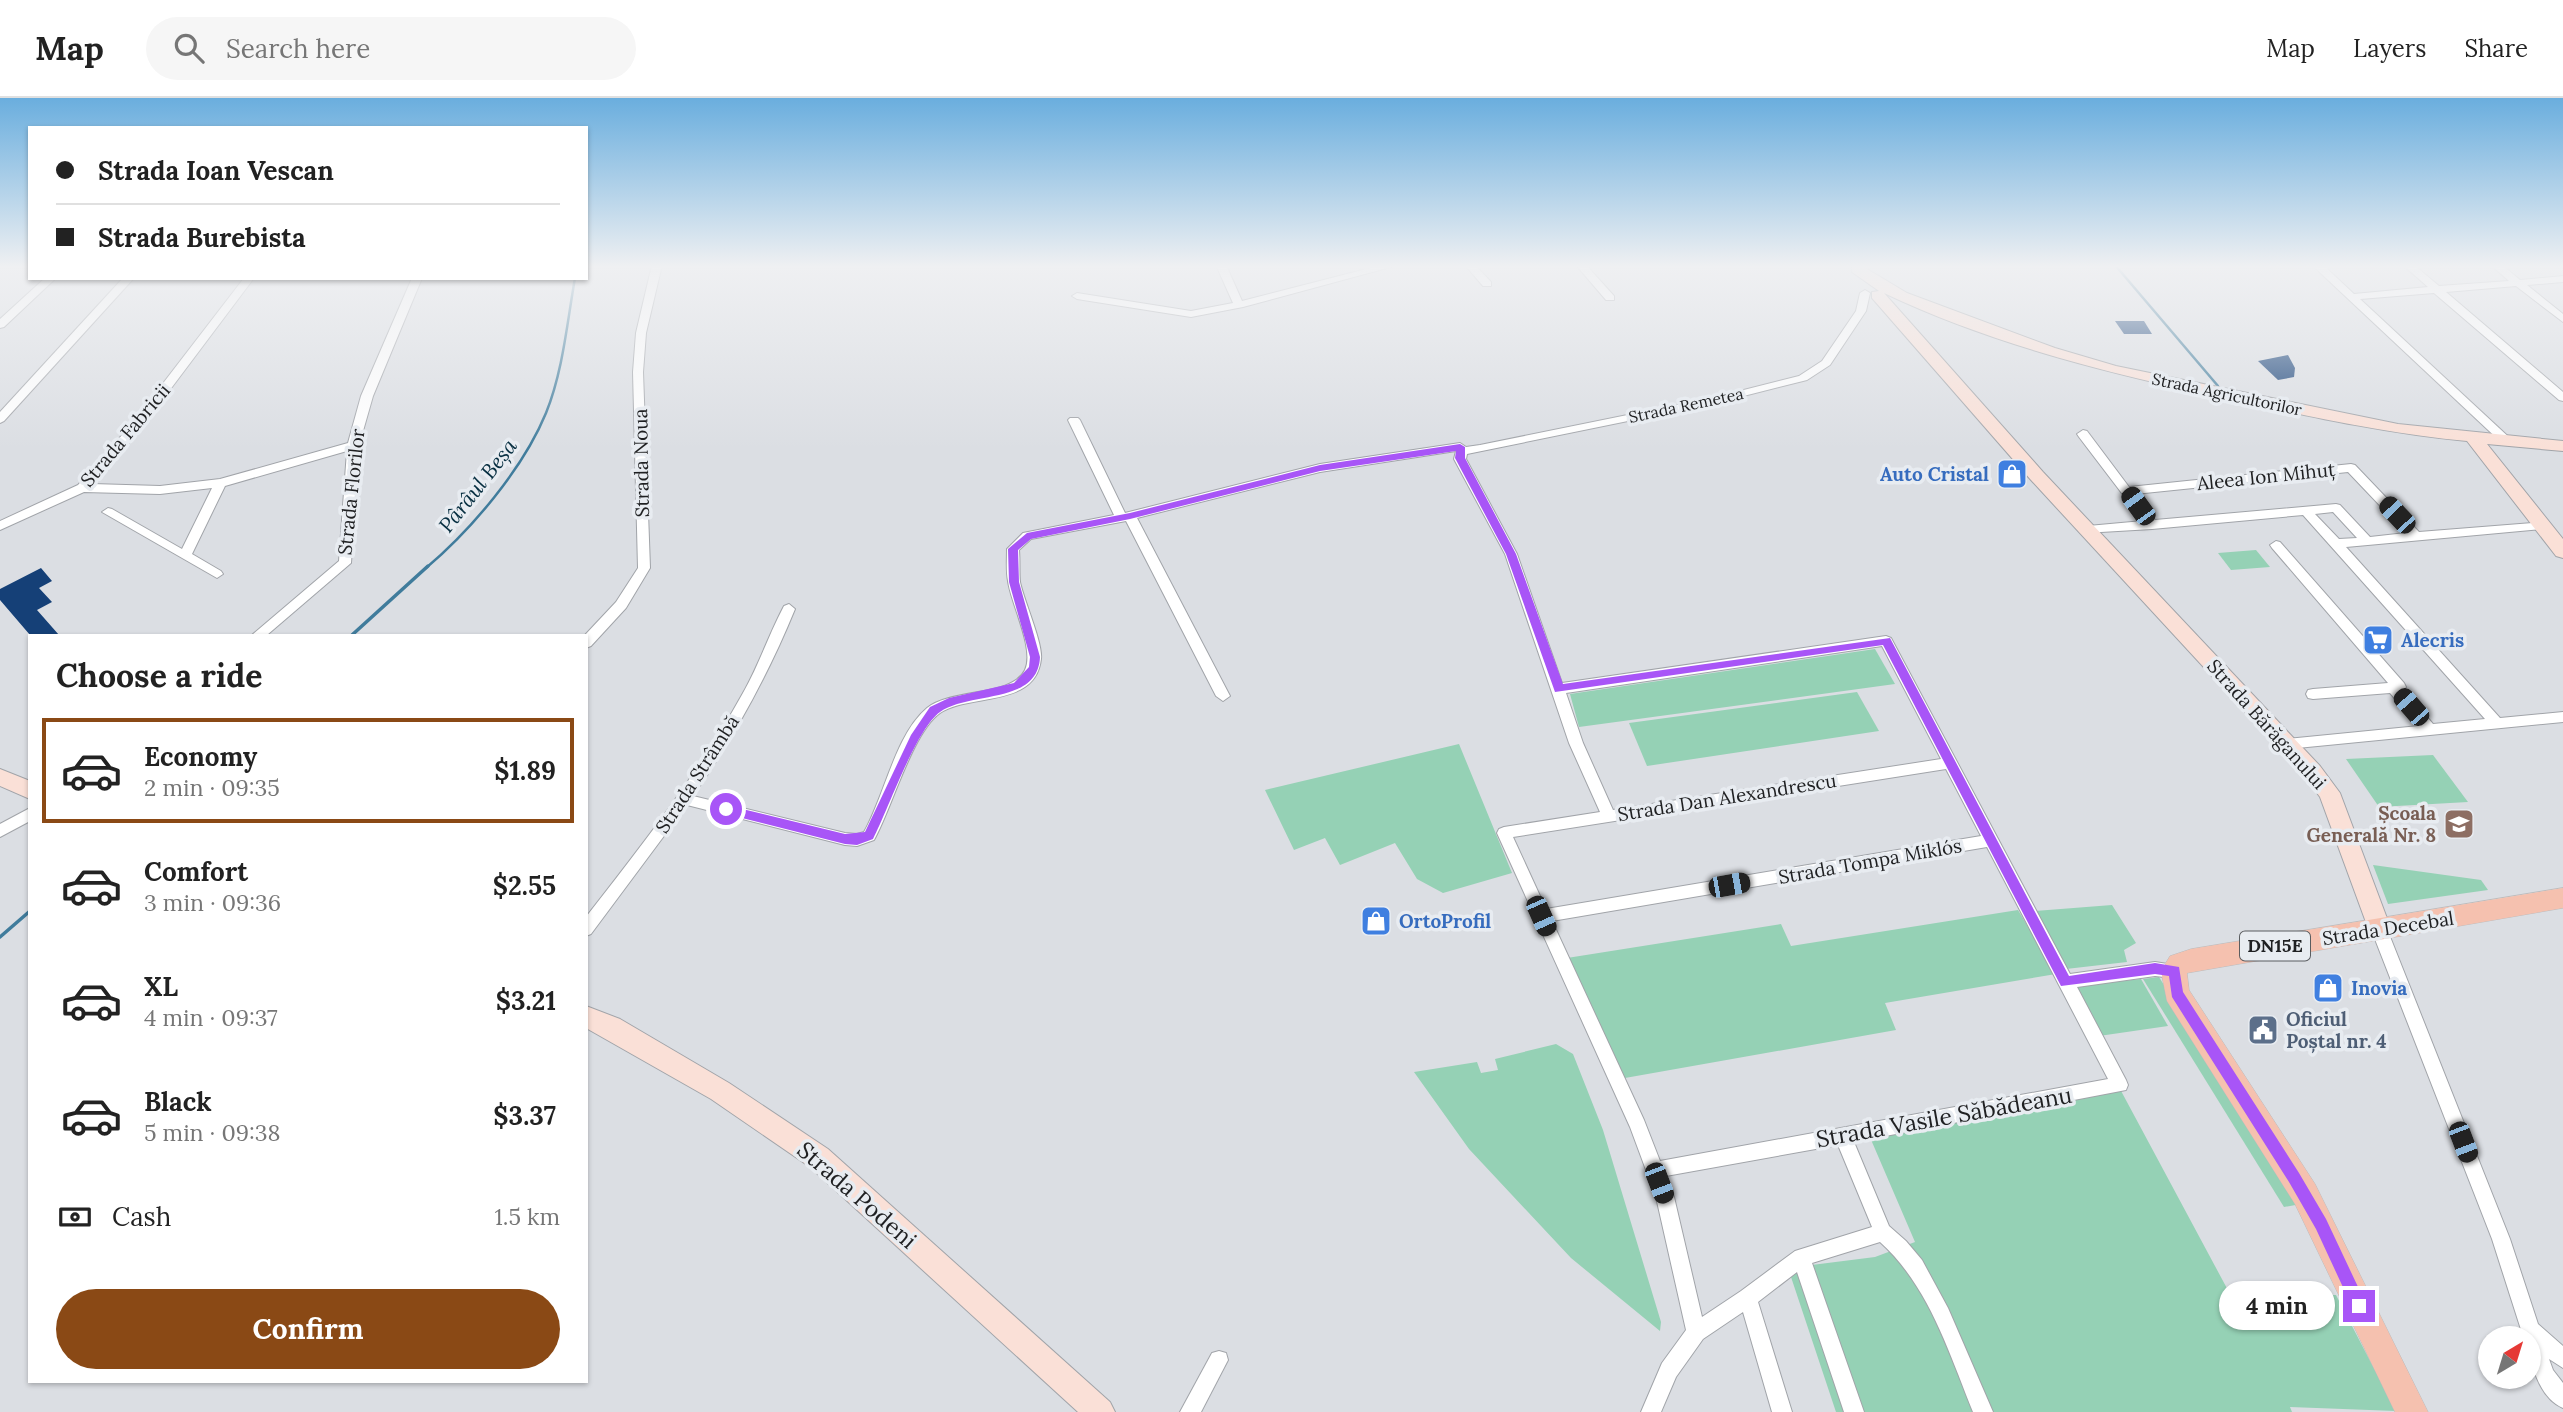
<!DOCTYPE html>
<html lang="en">
<head>
<meta charset="utf-8">
<style>
  :root { --surface:#fff; --page:#f6f6f6; --text:#222; --muted:#767676; --line:#e0e0e0; --accent:#8a4915 }
  body { margin:0; font-family:Lora,serif; background:var(--page); color:var(--text); height:100vh; display:flex; flex-direction:column; font-size:26px; white-space:nowrap }
  * { box-sizing:border-box; margin:0 }
  p { font-size:23px; color:var(--muted) }
  .icon { flex:none; width:38px; height:38px; fill:none; stroke:currentColor; stroke-width:2; stroke-linecap:round; stroke-linejoin:round }
  .map { position:relative; flex:1; overflow:hidden }
  .panel { position:absolute; left:28px; top:536px; width:560px; height:749px; display:flex; flex-direction:column; background:var(--surface); border-radius:0px; box-shadow:0 2px 5px #0004 }
  .panel>* { flex:none }
  .banner { position:absolute; left:28px; top:28px; width:560px; height:154px; border-radius:0px; box-shadow:0 2px 5px #0004; display:grid; align-content:center; height:154px; padding:0 28px; background:var(--surface) }
  .needle { width:46px; rotate:38deg }
  .buttons { position:absolute; left:2478px; top:1228px; display:grid; gap:14px }
  .buttons a { display:grid; place-items:center; width:63px; height:63px; border-radius:50%; background:var(--surface); box-shadow:0 2px 5px #0004; font-size:35px }
  .end { position:absolute; width:32px; height:32px; margin:-16px; border:9px solid #a855f7; background:#fff; box-shadow:0 0 0 4px #fff }
  .from { border-radius:50% }
  .bubble { position:absolute; height:49px; border-radius:24px; background:var(--surface); box-shadow:0 2px 5px #0004; font-size:23px; font-weight:800; line-height:49px; text-align:center }
  .car { position:absolute; width:21px; height:42px; margin:-21px -10px; border-radius:9px; box-shadow:0 0 5px 2px #0007; background:linear-gradient(#222 24%,#8ab4d8 0 40%,#222 0 76%,#8ab4d8 0 86%,#222 0) }
  .banner b { display:flex; align-items:center; gap:24px; height:66px; font-size:26px }
  .banner b+b { border-top:2px solid var(--line) }
  .banner i { width:18px; height:18px; background:var(--text) }
  ul { padding:0; list-style:none }
  li { display:flex; align-items:center; gap:21px; height:105px; margin:0 14px 10px; padding:0 14px; border:4px solid transparent; border-radius:0px }
  li div { flex:1 }
  li b { display:block; font-size:26px }
  li em { font-style:normal; font-weight:800 }
  li.on { border-color:var(--accent) }
  li>.icon { width:63px; height:63px; stroke-width:1.5 }
  h2 { padding:0 28px; font-size:32px; line-height:84px }
  .pay { display:flex; align-items:center; gap:18px; height:77px; padding:0 28px; font-size:26px }
  .pay p { margin-inline-start:auto }
  .cta { display:flex; gap:14px; margin-top:auto; padding:14px 28px }
  .cta a { flex:1; height:80px; border-radius:42px; background:var(--accent); color:#fff; font-size:28px; font-weight:800; line-height:80px; text-align:center }
  header { display:flex; align-items:center; gap:42px; box-sizing:border-box; height:98px; padding:0 35px; background:var(--surface); border-bottom:2px solid var(--line) }
  header strong { font-size:33px }
  nav { display:flex; gap:38px; margin-inline-start:auto; font-size:24px }
  .search { width:490px; height:63px; background:var(--page); display:flex; align-items:center; gap:18px; box-sizing:border-box; padding:0 24px; border-radius:38px; color:var(--muted); font-size:26px }
  .map>svg:first-child { display:block }
  .green { fill:#95d1b5 }
  .lines { fill:none; stroke-linecap:round; stroke-linejoin:round }
  .stream-far1 { stroke:#407c9c; stroke-width:2.5 }
  .stream { stroke:#407c9c; stroke-width:3.5 }
  .building { fill:#154077 }
  .street-casing { stroke:#a1a4a9; stroke-width:2 }
  .secondary-casing { stroke:#a1a4a9; stroke-width:2 }
  .primary-casing { stroke:#bcbcbd; stroke-width:1 }
  .street { fill:#fff; fill-rule:evenodd }
  .secondary { fill:#fae0d7; fill-rule:evenodd }
  .primary { fill:#f5c1af; fill-rule:evenodd }
  .route { fill:#a855f7 }
  .labels { text-anchor:middle; stroke-width:7; stroke-linejoin:round; paint-order:stroke }
  .far-street-label { font-size:16px; fill:#1f2022; stroke:#e8ecf1 }
  .shield { fill:#e8ecf1; stroke:#5b5d60; stroke-width:2 }
  .shield-label { font-size:18px; font-weight:bold; fill:#1f2022 }
  .street-label { font-size:19px; fill:#1f2022; stroke:#e8ecf1 }
  .shop-label { font-size:19px; font-weight:bold; fill:#366cbe; stroke:#e8ecf1; text-anchor:start }
  .education-label { font-size:19px; font-weight:bold; fill:#785e54; stroke:#e8ecf1; text-anchor:end }
  .service-label { font-size:19px; font-weight:bold; fill:#4e5e75; stroke:#e8ecf1; text-anchor:start }
  .water-label { font-size:21px; font-style:italic; fill:#062e40; stroke:#e8ecf1 }
  .near-street-label { font-size:23px; fill:#1f2022; stroke:#e8ecf1 }
</style>
</head>
<body>
<header>
<strong>Map</strong>
<div class="search"><svg class="icon" aria-label="search" viewBox="0 0 24 24"><circle cx="10" cy="10" r="6"/><path d="M15 15l6 6"/></svg>Search here</div>
<nav><a>Map</a><a>Layers</a><a>Share</a></nav>
</header>
<div class="map">
<svg width="2563" height="1314" viewBox="0 0 2563 1314">
  <rect width="100%" height="100%" fill="#dbdee3"/>
  <g class="green">
    <polygon points="2256,452 2270,469 2231,472 2218,455"/>
    <polygon points="1875,551 1895,586 1579,629 1570,596"/>
    <polygon points="1857,594 1879,633 1647,668 1629,625"/>
    <polygon points="1459,646 1512,775 1443,795 1417,781 1395,745 1340,767 1325,740 1294,752 1265,692"/>
    <polygon points="2433,657 2468,704 2379,709 2346,661"/>
    <polygon points="2373,767 2481,782 2488,792 2388,806"/>
    <polygon points="2112,807 2136,845 2124,852 2127,864 2066,871 2035,813"/>
    <polygon points="2018,812 2056,876 1885,905 1896,932 1625,980 1567,860 1781,826 1791,848"/>
    <polygon points="2159,879 2301,1106 2284,1109 2143,881"/>
    <polygon points="2141,881 2168,928 2099,938 2073,888"/>
    <polygon points="1556,946 1573,956 1603,1032 1661,1224 1660,1233 1571,1160 1469,1051 1414,974 1477,964 1481,975 1498,972 1495,961"/>
    <polygon points="2120,991 2230,1196 2336,1197 2396,1313 2290,1309 2292,1314 1836,1314 1788,1170 1875,1159 1915,1144 1869,1037"/>
  </g>
  <g class="lines">
    <g class="stream-far1">
      <polyline points="2115,167 2218,288"/>
      <path d="M426,470C471,432 523,371 546,315C563,273 567,225 575,180"/>
    </g>
    <g class="stream">
      <polyline points="352,537 428,468"/>
      <polyline points="0,839 30,813"/>
    </g>
  </g>
  <g class="building">
    <polygon points="2115,223 2144,223 2152,236 2124,236"/>
    <polygon points="2288,257 2295,270 2294,279 2278,282 2258,263"/>
    <polygon points="41,470 52,483 39,490 52,504 37,512 59,537 30,537 0,502 0,491"/>
  </g>
  <g class="lines">
    <g class="street-casing">
      <g id="street">
        <polygon points="652,167 662,167 646,235 643,274 650,470 626,510 591,548 586,550 585,537 616,504 638,470 633,274 636,235"/>
        <polygon points="1216,167 1226,167 1242,203 1382,167 1398,167 1243,209 1191,219 1077,201 1072,198 1077,195 1191,213 1233,205"/>
        <polygon points="1465,167 1475,167 1491,184 1491,188 1483,188"/>
        <polygon points="1576,167 1586,167 1614,198 1614,202 1606,202"/>
        <polygon points="2312,167 2323,167 2354,196 2428,189 2403,167 2414,167 2439,188 2509,183 2491,167 2502,167 2520,182 2563,178 2563,184 2527,187 2563,216 2563,224 2516,188 2446,194 2563,294 2563,303 2559,302 2434,195 2360,201 2513,343 2511,346 2503,346"/>
        <polygon points="45,180 56,180 4,229 0,230 0,221"/>
        <polygon points="123,180 134,180 4,323 0,325 0,314"/>
        <polygon points="244,180 254,180 139,333 92,386 160,388 220,381 348,345 361,298 412,180 422,180 373,298 359,347 351,465 267,537 252,537 339,463 347,353 225,388 192,456 221,473 223,476 217,480 102,414 108,410 112,411 182,451 212,390 160,396 84,394 0,432 0,423 78,387 131,327"/>
        <path d="M1865,192L1870,195L1866,213L1830,267L1807,282L1716,305L1467,356L1466,361L1517,456L1562,585L1886,538L1891,540L2070,876L2155,864L2180,868L2182,873L2180,878L2174,880L2155,878L2077,889L2126,982L2128,987L2126,992L1854,1044L1889,1128L1906,1143L1922,1162L1948,1210L1993,1314H1973C1949,1255 1929,1188 1880,1144L1812,1165L1864,1314H1844L1797,1174L1758,1204L1792,1314H1772L1743,1214L1703,1241L1676,1279L1661,1314H1641L1662,1265L1686,1232L1656,1099L1630,1029L1497,735L1499,731L1504,729L1600,714L1569,645L1505,456L1454,361L1456,353L1320,374L1137,420L1230,598L1223,603L1216,598L1126,423L1031,441L1019,452C1020,463 1019,474 1020,484C1024,503 1043,545 1041,561C1036,610 970,595 940,615C912,635 892,710 874,742L857,748L845,747L687,707L591,836L586,838V819C642,747 699,675 743,595C759,567 769,536 784,508L789,506L795,511C768,577 734,639 693,698L845,735L857,736L864,734C885,697 895,637 927,610C952,590 1012,599 1025,572C1035,551 1011,506 1008,483C1006,473 1007,462 1007,451L1023,435L1114,417L1068,322L1070,320H1078L1080,322L1125,415L1320,366L1460,345L1466,349L1480,347L1716,299L1799,278L1822,263L1856,213L1860,195ZM1882,548L1941,661L1613,712L1583,645L1566,595ZM1946,671L1981,738L1546,811L1513,739ZM1987,749L2108,981L1660,1063L1644,1022L1552,823ZM1838,1047L1872,1129L1795,1153L1741,1193L1702,1219L1674,1099L1666,1078Z"/>
        <path d="M2083,332L2087,333L2129,389L2351,366L2355,367L2419,434L2546,424L2548,427L2546,430L2542,431L2346,449L2500,620L2563,614V624L2287,651L2282,650L2280,646L2282,642L2287,641L2419,628L2390,595L2313,601L2308,600L2306,596L2308,592L2313,591L2388,585L2272,450L2270,447L2276,443L2280,444L2404,585L2406,589L2404,592L2433,626L2485,621L2303,417L2152,431L2084,435L2082,432L2084,429L2088,428L2143,423L2079,339L2077,336ZM2348,374L2406,435L2370,439L2340,407L2336,406L2155,422L2135,396ZM2333,414L2357,440L2339,441L2315,416Z"/>
        <polygon points="30,710 30,723 0,739 0,726"/>
        <path d="M2379,824L2384,826L2387,831L2510,1141L2538,1226L2563,1248V1270L2549,1261L2553,1272L2563,1285V1310C2539,1300 2529,1264 2529,1241H2524L2492,1141L2371,831L2374,826Z"/>
        <polygon points="1219,1253 1226,1255 1228,1262 1201,1314 1180,1314 1212,1255"/>
      </g>
    </g>
    <g class="secondary-casing">
      <g id="secondary">
        <path d="M1852,168H1862L1907,195L2055,250L2116,268L2398,326L2563,343V353L2487,346L2563,441V460L2556,458L2467,343C2391,336 2317,320 2243,304C2120,278 1998,249 1884,195L2043,374L2320,668L2340,695L2391,831L2387,838L2379,841L2371,838L2320,699L2306,680L2031,382L1872,200V194L1879,193L1852,174Z"/>
        <polygon points="0,671 30,683 30,701 0,688"/>
        <polygon points="586,908 620,921 729,985 828,1051 1110,1304 1115,1314 1078,1314 810,1069 711,1001 586,930"/>
      </g>
    </g>
    <g class="primary-casing">
      <polygon id="primary" points="2563,790 2563,810 2187,875 2189,892 2315,1086 2428,1314 2395,1314 2295,1106 2167,903 2161,873 2170,858 2191,851"/>
    </g>
    <use href="#street" class="street"/>
    <use href="#secondary" class="secondary"/>
    <use href="#primary" class="primary"/>
  </g>
  <linearGradient id="sky" x2="0" y2="1"><stop stop-color="#6aaede"/><stop offset="0.48" stop-color="#eff0f2"/><stop offset="1" stop-color="#eff0f2" stop-opacity="0"/></linearGradient>
  <rect width="2563" height="351" fill="url(#sky)"/>
  <path class="route" d="M1460,346L1465,349V360L1516,456L1563,586L1890,540L2069,878L2155,865L2179,869L2183,894L2299,1075L2326,1121L2367,1208L2364,1213H2354L2316,1131L2289,1084L2172,899L2169,878L2155,876L2061,888L1883,547L1555,594L1506,456L1455,360L1456,353L1320,373L1130,421L1031,441L1018,452L1019,484L1040,559C1038,607 970,593 940,614C916,631 888,712 873,741L857,747L845,746L726,716L720,711L726,707L845,736L865,734L911,637L930,609L949,600L1014,585L1029,569L1030,559L1009,484L1008,451L1027,435L1130,415L1320,367Z"/>
  <defs>
    <g id="shop-square" transform="scale(1.575)"><rect x="-9" y="-9" width="18" height="18" rx="4" fill="#3f7fe0" stroke="#e8ecf1"/><path d="M-5-2.5h2.3a2.7 3.5 0 0 1 5.4 0H5L5.5 6h-11ZM-1.5-2.5h3a1.5 2.3 0 0 0-3 0Z" fill="#fff"/></g>
    <g id="supermarket-square" transform="scale(1.575)"><rect x="-9" y="-9" width="18" height="18" rx="4" fill="#3f7fe0" stroke="#e8ecf1"/><path d="M-6-5.5h2.5l.6 2H6L4.5 2H-2.5L-4.4-4H-6ZM-1.5 3.2a1.3 1.3 0 1 0 .1 0ZM3 3.2a1.3 1.3 0 1 0 .1 0Z" fill="#fff"/></g>
    <g id="school-square" transform="scale(1.575)"><rect x="-9" y="-9" width="18" height="18" rx="4" fill="#8d6e63" stroke="#e8ecf1"/><path d="M0-5L7-2L0 1L-7-2ZM-4 1L0 2.5L4 1V4Q0 6-4 4Z" fill="#fff"/></g>
    <g id="civic-square" transform="scale(1.575)"><rect x="-9" y="-9" width="18" height="18" rx="4" fill="#5c6f8a" stroke="#e8ecf1"/><path d="M-.6-6.5H3V-4.5H.6V-3L4-1V1h2V6H-6V1h2V-1L-.6-3ZM-1.2 2.5V6h2.4V2.5Z" fill="#fff"/></g>
  </defs>
  <g fill-rule="evenodd">
    <use href="#shop-square" x="2012" y="376"/>
    <use href="#supermarket-square" x="2378" y="542"/>
    <use href="#school-square" x="2459" y="726"/>
    <use href="#shop-square" x="1376" y="823"/>
    <use href="#shop-square" x="2328" y="890"/>
    <use href="#civic-square" x="2263" y="932"/>
  </g>
  <g class="labels">
    <g class="far-street-label">
      <text transform="translate(2227 296) rotate(12)" y="6">Strada Agricultorilor</text>
      <text transform="translate(1686 307) rotate(-12)" y="6">Strada Remetea</text>
    </g>
    <rect class="shield" x="2240" y="833.5" width="70" height="29" rx="5"/>
    <g class="shield-label">
      <text x="2275" y="854">DN15E</text>
    </g>
    <g class="street-label">
      <text transform="translate(125 337) rotate(-50)" y="7">Strada Fabricii</text>
      <text transform="translate(641 365) rotate(-91)" y="7">Strada Noua</text>
      <text transform="translate(2266 378) rotate(-6)" y="7">Aleea Ion Mihuț</text>
      <text transform="translate(351 394) rotate(-84)" y="7">Strada Florilor</text>
      <text transform="translate(2267 626) rotate(48)" y="7">Strada Bărăganului</text>
      <text transform="translate(697 676) rotate(-57)" y="7">Strada Strâmbă</text>
      <text transform="translate(1727 699) rotate(-9)" y="7">Strada Dan Alexandrescu</text>
      <text transform="translate(1870 763) rotate(-10)" y="7">Strada Tompa Miklós</text>
      <text transform="translate(2388 830) rotate(-9)" y="7">Strada Decebal</text>
    </g>
    <g class="shop-label">
      <text x="1989" y="383" text-anchor="end">Auto Cristal</text>
      <text x="2401" y="549">Alecris</text>
      <text x="1399" y="830">OrtoProfil</text>
      <text x="2351" y="897">Inovia</text>
    </g>
    <g class="education-label">
      <text x="2436" y="722">Școala<tspan x="2436" dy="22">Generală Nr. 8</tspan></text>
    </g>
    <g class="service-label">
      <text x="2286" y="928">Oficiul<tspan x="2286" dy="22">Poștal nr. 4</tspan></text>
    </g>
    <g class="water-label">
      <text transform="translate(478 388) rotate(-52)" y="7">Pârâul Beșa</text>
    </g>
    <g class="near-street-label">
      <text transform="translate(1944 1019) rotate(-10)" y="8">Strada Vasile Săbădeanu</text>
      <text transform="translate(857 1097) rotate(41)" y="8">Strada Podeni</text>
    </g>
  </g>
</svg>
<div class="buttons">
<a><svg class="needle" viewBox="-14 -14 28 28"><path d="M0-13l5 13h-10z" fill="#e53935"/><path d="M0 13l5-13h-10z" fill="#767676"/></svg></a>
</div>
<i class="end from" style="left:726px;top:711px"></i>
<i class="end" style="left:2359px;top:1208px"></i>
<div class="bubble" style="left:2219px;top:1183px;width:116px">4 min</div>
<i class="car" style="left:2138px;top:408px;rotate:324deg"></i>
<i class="car" style="left:2397px;top:417px;rotate:317deg"></i>
<i class="car" style="left:2411px;top:609px;rotate:319deg"></i>
<i class="car" style="left:1729px;top:787px;rotate:80deg"></i>
<i class="car" style="left:1541px;top:818px;rotate:156deg"></i>
<i class="car" style="left:2463px;top:1044px;rotate:159deg"></i>
<i class="car" style="left:1659px;top:1085px;rotate:159deg"></i>
<div class="banner">
<b><i class="from"></i>Strada Ioan Vescan</b>
<b><i></i>Strada Burebista</b>
</div>
<section class="panel">
<h2>Choose a ride</h2>
<ul>
<li class="on"><svg class="icon" aria-label="car" viewBox="0 0 24 24"><path d="M5 17H2v-5l4-1 3-4h7l3 4 3 1v5h-3M9 17h6M6 11h13"/><circle cx="7" cy="17" r="2"/><circle cx="17" cy="17" r="2"/></svg><div><b>Economy</b><p>2 min · 09:35</p></div><em>$1.89</em></li>
<li><svg class="icon" aria-label="car" viewBox="0 0 24 24"><path d="M5 17H2v-5l4-1 3-4h7l3 4 3 1v5h-3M9 17h6M6 11h13"/><circle cx="7" cy="17" r="2"/><circle cx="17" cy="17" r="2"/></svg><div><b>Comfort</b><p>3 min · 09:36</p></div><em>$2.55</em></li>
<li><svg class="icon" aria-label="car" viewBox="0 0 24 24"><path d="M5 17H2v-5l4-1 3-4h7l3 4 3 1v5h-3M9 17h6M6 11h13"/><circle cx="7" cy="17" r="2"/><circle cx="17" cy="17" r="2"/></svg><div><b>XL</b><p>4 min · 09:37</p></div><em>$3.21</em></li>
<li><svg class="icon" aria-label="car" viewBox="0 0 24 24"><path d="M5 17H2v-5l4-1 3-4h7l3 4 3 1v5h-3M9 17h6M6 11h13"/><circle cx="7" cy="17" r="2"/><circle cx="17" cy="17" r="2"/></svg><div><b>Black</b><p>5 min · 09:38</p></div><em>$3.37</em></li>
</ul>
<div class="pay"><svg class="icon" aria-label="cash" viewBox="0 0 24 24"><path d="M3 7h18v10H3z"/><circle cx="12" cy="12" r="2"/></svg>Cash<p>1.5 km</p></div>
<div class="cta"><a>Confirm</a></div>
</section>
</div>
</body>
</html>
